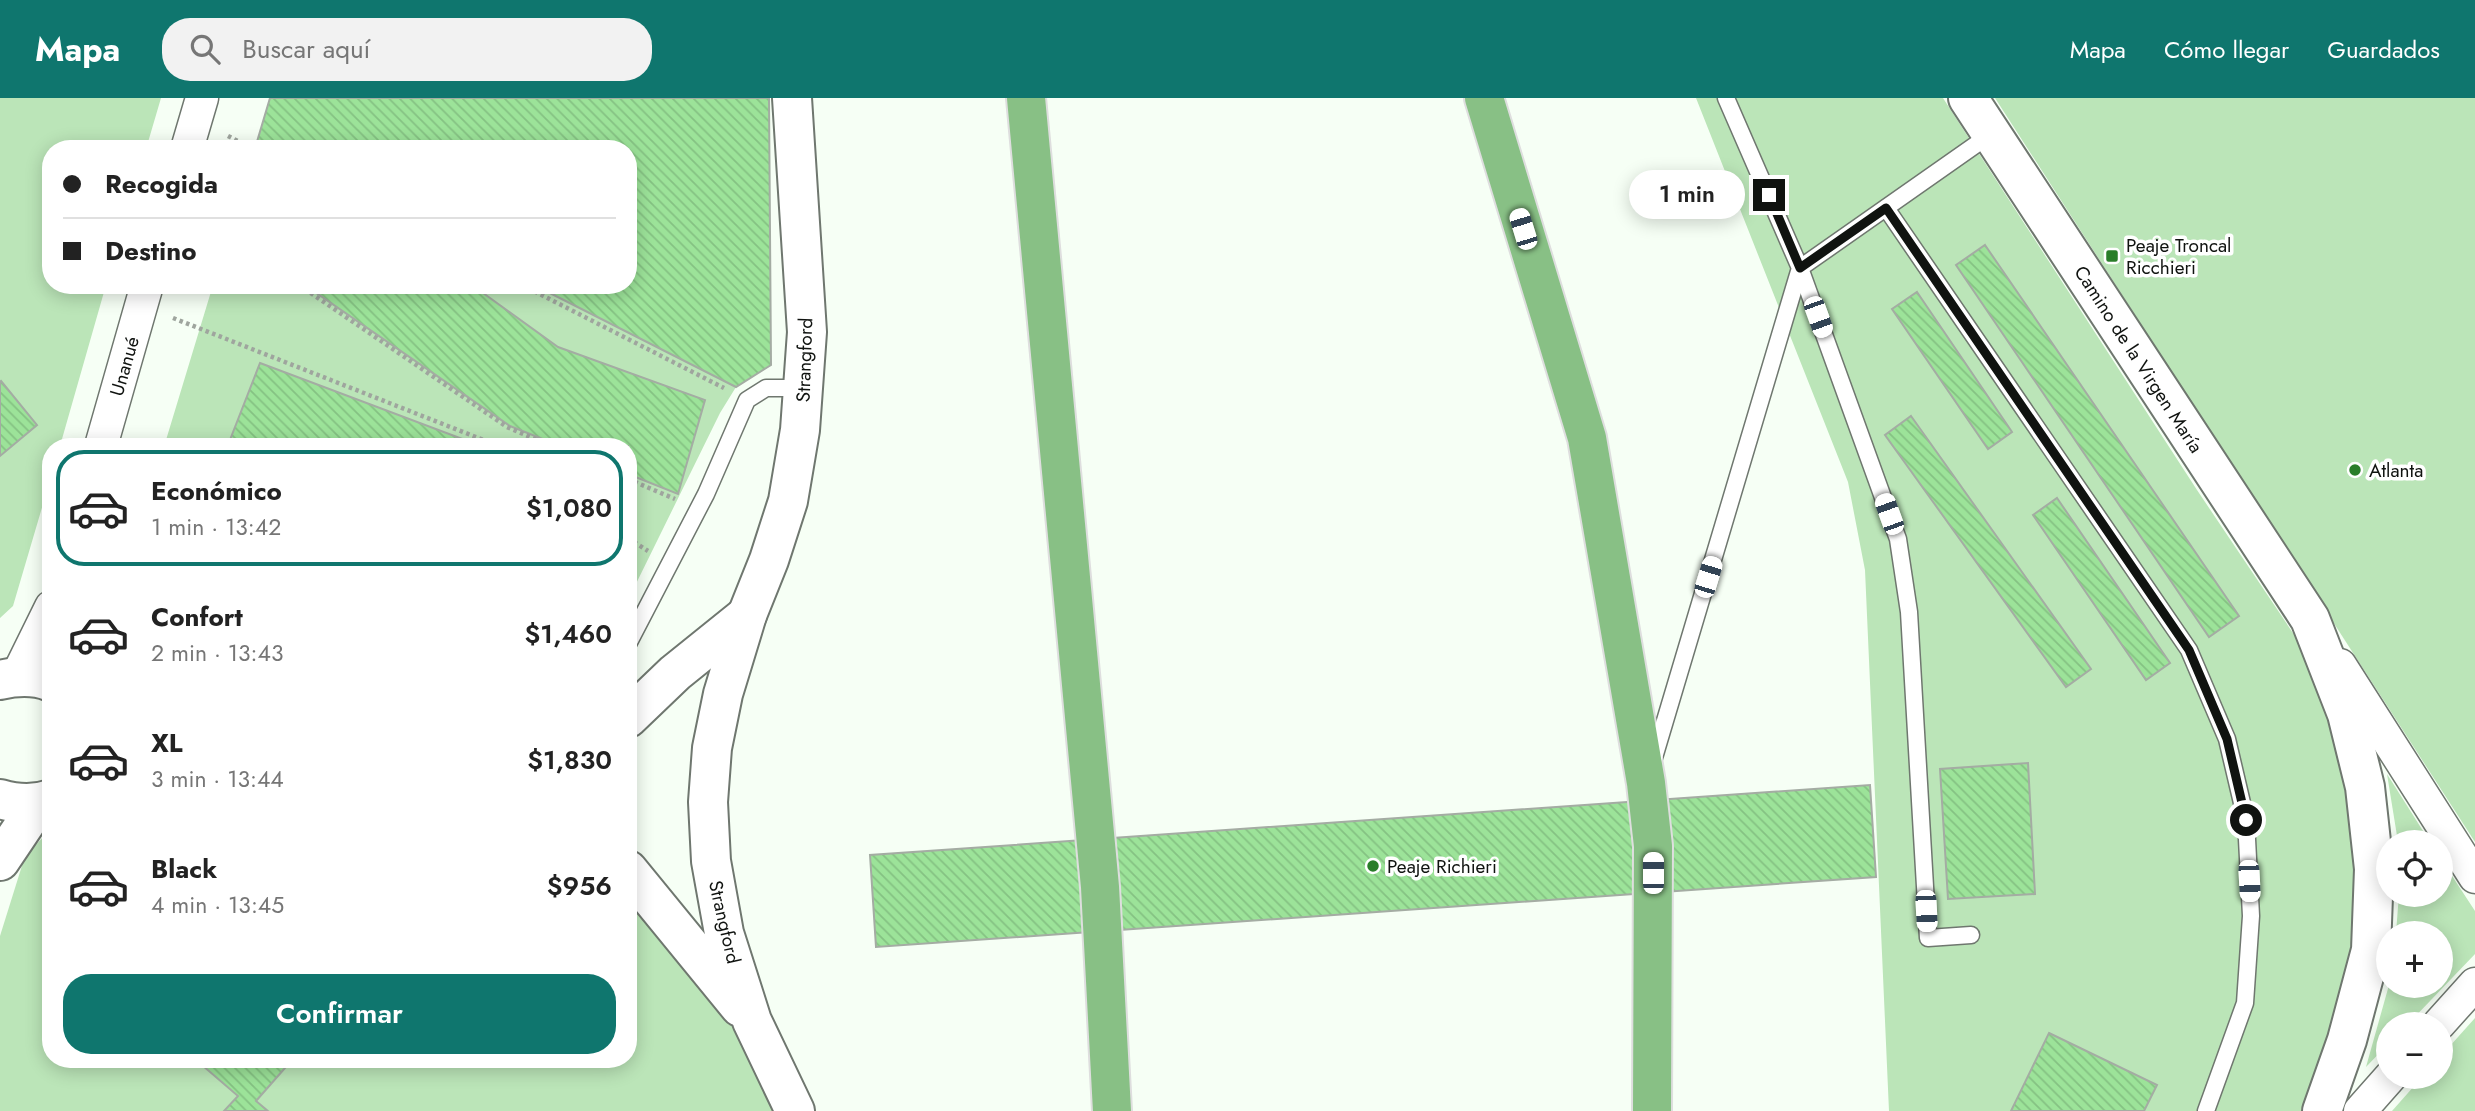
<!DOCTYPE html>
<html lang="es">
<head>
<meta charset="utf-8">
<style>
  :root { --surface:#fff; --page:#f2f2f2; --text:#222; --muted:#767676; --line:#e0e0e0; --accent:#0f766e }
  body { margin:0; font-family:Jost,sans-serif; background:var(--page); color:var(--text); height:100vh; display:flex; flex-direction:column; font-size:26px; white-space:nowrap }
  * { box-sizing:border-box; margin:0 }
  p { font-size:23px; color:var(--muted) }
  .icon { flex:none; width:38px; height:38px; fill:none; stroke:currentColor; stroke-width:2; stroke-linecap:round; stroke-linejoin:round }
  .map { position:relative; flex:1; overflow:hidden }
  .panel { position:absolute; left:42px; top:340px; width:595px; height:630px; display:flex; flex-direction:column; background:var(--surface); border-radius:28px; box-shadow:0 4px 18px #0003 }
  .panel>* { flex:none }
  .hud { position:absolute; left:42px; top:42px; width:595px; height:154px; border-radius:28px; box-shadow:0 4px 18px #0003; display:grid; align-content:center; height:154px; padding:0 21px; background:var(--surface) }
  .tools { position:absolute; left:2376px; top:732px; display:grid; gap:14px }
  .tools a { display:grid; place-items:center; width:77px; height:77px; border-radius:50%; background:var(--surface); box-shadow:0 4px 18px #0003; font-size:35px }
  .end { position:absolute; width:32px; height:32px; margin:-16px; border:9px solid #101310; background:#fff; box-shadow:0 0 0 4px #fff }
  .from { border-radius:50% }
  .bubble { position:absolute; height:49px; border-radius:24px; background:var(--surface); box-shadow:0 4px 18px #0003; font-size:23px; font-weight:600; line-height:49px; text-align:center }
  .car { position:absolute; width:21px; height:42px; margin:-21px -10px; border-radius:9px; box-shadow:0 0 5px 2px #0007; background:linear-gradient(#fff 24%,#345 0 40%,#fff 0 76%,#345 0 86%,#fff 0) }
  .hud b { display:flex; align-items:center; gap:24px; height:66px; font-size:26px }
  .hud b+b { border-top:2px solid var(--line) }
  .hud i { width:18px; height:18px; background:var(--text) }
  ul { padding:12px 0 0; list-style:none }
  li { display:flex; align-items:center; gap:21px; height:116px; margin:0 14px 10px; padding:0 7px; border:4px solid transparent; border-radius:28px }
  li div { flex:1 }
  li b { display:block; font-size:26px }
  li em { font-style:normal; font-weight:600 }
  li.selected { border-color:var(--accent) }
  li>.icon { width:63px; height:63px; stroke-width:1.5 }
  .cta { display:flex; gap:14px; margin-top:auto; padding:14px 21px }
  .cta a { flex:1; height:80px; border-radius:28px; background:var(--accent); color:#fff; font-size:28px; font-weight:600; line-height:80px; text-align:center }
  header { display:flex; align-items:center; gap:42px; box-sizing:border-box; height:98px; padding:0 35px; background:var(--accent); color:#fff }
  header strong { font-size:33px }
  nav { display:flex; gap:38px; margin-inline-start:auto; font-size:24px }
  .search { width:490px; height:63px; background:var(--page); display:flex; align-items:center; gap:18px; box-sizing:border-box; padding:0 24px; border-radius:28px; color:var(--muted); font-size:26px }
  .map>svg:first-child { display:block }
  .grass { fill:#bbe5b8 }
  .building { fill:url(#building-back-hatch); stroke:#a4aca3; stroke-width:2 }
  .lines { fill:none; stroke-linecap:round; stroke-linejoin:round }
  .lane-casing { stroke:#6f776f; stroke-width:19 }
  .street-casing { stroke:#6f776f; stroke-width:35 }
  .secondary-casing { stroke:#6f776f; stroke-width:42 }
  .highway-casing { stroke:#dedede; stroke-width:42 }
  .path { stroke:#9fa59e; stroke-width:4.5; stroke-dasharray:3.5 3.5; stroke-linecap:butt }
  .lane { stroke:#fff; stroke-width:16 }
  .street { stroke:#fff; stroke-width:32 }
  .secondary { stroke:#fff; stroke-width:38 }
  .highway { stroke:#88c085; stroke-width:38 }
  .route { stroke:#101310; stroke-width:9 }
  .poi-dot { fill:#297d29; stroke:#fff; stroke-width:2.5 }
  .labels { text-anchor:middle; stroke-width:7; stroke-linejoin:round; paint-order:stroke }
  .poi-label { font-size:19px; fill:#101310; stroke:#fff; text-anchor:start }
  .street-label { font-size:19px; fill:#101310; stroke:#fff }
</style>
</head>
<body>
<header>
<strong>Mapa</strong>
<div class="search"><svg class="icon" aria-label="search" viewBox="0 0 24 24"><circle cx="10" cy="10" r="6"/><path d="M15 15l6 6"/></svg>Buscar aquí</div>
<nav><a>Mapa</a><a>Cómo llegar</a><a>Guardados</a></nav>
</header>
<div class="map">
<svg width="2475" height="1013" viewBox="0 0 2475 1013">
  <defs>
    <pattern id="building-back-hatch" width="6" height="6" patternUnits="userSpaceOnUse" patternTransform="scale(1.75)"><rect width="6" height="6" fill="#9ce399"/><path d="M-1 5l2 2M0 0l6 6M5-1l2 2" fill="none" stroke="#85c283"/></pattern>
  </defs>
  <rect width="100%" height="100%" fill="#f6fff5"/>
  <g class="grass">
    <polygon points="0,0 161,0 146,51 51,51 51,187 106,187 60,348 51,348 51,379 13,508 0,520"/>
    <polygon points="1696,0 1943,0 2197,392 2299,544 2331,623 2348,690 2355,753 2354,823 2347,875 2331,936 2301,1013 1889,1013 1865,472 1848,384"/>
    <polygon points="1995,0 2475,0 2475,744"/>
    <polygon points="213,187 534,187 736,289 720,315 628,502 628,348 171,348 166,342"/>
    <polygon points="2387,676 2430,744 2398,744"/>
    <polygon points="51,731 51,961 195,961 238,998 224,1013 0,1013 0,838 25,758"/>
    <polygon points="2441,761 2475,813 2475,856 2408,926 2389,926 2389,945 2366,969 2389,887 2441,887 2441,835 2396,835 2399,796 2441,796"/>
    <polygon points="628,800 642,812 738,936 773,1013 269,1013 256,1003 291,962 290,961 628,961"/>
    <polygon points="2475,920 2475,1013 2392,1013 2423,978 2441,978 2441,958"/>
  </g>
  <g class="building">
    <polygon points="270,0 769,0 771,267 736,289 534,187 628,187 628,51 264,51 256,47"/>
    <polygon points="1985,147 2239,518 2209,539 1956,167"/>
    <polygon points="321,187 472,187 558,249 705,302 678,396 628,376 628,348 560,348 510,328 315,194"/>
    <polygon points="1917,194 2012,334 1988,351 1892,211"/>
    <polygon points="260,265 481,348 482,348 232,348 228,347"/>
    <polygon points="1,283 37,327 0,358 0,284"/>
    <polygon points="1911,318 2091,571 2066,589 1885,337"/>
    <polygon points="2057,400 2170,565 2146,582 2033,417"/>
    <polygon points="2028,665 2035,796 1948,801 1940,671"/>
    <polygon points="1870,687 1876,779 876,849 870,757"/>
    <polygon points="2049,935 2157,987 2144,1013 2011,1013"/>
    <polygon points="195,961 290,961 292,962 256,1003 268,1013 224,1013 238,998"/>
  </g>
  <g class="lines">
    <g class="lane-casing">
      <g id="lane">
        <polyline points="1886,110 2189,552 2227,641 2246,722 2251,818 2245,905 2206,1013"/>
        <polyline points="628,546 706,396 747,302 766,290 802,290"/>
        <polyline points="1653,663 1800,170 1726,0"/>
        <polyline points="1971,837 1928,840 1909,514 1898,441 1800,170 1991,36"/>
      </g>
    </g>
    <g class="street-casing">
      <g id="street">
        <polyline points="187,51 202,0"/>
        <polyline points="101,348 147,187"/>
        <polyline points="2340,567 2475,779"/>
        <polyline points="17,578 51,509"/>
        <polyline points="2439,926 2475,886"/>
        <polyline points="2360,1013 2391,978"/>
      </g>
    </g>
    <g class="secondary-casing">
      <g id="secondary">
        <polyline points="792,0 807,234 800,332 788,403 769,462 747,517 723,596 712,650 708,704 711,763 724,835 752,923 795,1013"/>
        <polyline points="1968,0 2310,521 2347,616 2365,689 2374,771 2371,852 2347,942 2322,1013"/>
        <path d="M0,582C18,578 34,577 51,584"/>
        <polyline points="628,620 675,575 747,517"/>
        <path d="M0,701C17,706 34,707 51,701"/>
        <polyline points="0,763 39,705"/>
        <polyline points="628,772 740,909"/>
      </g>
    </g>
    <g class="highway-casing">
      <g id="highway">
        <polyline points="1026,0 1100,789 1112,1013"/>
        <polyline points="1484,0 1587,340 1646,685 1653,748 1652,1013"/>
      </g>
    </g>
    <g class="path">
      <polyline points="228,38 253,51"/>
      <polyline points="299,187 507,329 551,348"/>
      <polyline points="522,187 724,290"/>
      <polyline points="173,220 486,343 494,348"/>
      <polyline points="628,381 675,401"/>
      <polyline points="628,440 648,453"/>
    </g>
    <use href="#lane" class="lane"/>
    <use href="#street" class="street"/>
    <use href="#secondary" class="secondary"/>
    <use href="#highway" class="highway"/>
  </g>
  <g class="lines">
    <polyline class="route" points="1769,97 1800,170 1886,110 2189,552 2227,641 2246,722"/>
  </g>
  <g class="poi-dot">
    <rect x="2105" y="151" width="14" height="14" rx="3.5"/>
    <circle cx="2355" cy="372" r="7"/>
    <circle cx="1373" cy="768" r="7"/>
  </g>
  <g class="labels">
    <g class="poi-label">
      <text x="2126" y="154">Peaje Troncal<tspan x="2126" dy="22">Ricchieri</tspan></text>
      <text x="2369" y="379">Atlanta</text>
      <text x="1387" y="775">Peaje Richieri</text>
    </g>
    <g class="street-label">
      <text transform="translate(2139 261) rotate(57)" y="7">Camino de la Virgen María</text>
      <text transform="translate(804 262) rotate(-88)" y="7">Strangford</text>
      <text transform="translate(124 268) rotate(-74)" y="7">Unanué</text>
      <text transform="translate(725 824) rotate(77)" y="7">Strangford</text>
    </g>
  </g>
</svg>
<div class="tools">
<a><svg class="icon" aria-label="locate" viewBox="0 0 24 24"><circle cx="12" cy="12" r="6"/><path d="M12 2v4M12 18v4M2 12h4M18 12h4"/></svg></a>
<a>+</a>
<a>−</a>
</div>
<i class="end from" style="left:2246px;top:722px"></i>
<i class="end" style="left:1769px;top:97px"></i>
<div class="bubble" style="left:1629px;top:72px;width:116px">1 min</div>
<i class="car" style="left:1523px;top:131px;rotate:343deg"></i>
<i class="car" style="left:1818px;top:219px;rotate:160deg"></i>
<i class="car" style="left:1889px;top:416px;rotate:340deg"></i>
<i class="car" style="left:1708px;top:479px;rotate:17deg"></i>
<i class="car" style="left:1653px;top:775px;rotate:0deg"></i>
<i class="car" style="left:2249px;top:783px;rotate:177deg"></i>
<i class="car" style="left:1926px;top:813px;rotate:177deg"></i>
<div class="hud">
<b><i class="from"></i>Recogida</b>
<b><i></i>Destino</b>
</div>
<section class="panel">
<ul>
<li class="selected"><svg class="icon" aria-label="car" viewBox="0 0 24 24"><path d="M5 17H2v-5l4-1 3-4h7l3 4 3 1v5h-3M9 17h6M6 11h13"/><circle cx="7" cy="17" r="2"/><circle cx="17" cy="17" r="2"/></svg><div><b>Económico</b><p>1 min · 13:42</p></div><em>$1,080</em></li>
<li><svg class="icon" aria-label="car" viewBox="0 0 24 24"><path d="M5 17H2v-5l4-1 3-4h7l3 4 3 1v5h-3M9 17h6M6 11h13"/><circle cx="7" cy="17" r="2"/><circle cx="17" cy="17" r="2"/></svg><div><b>Confort</b><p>2 min · 13:43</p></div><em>$1,460</em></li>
<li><svg class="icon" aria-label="car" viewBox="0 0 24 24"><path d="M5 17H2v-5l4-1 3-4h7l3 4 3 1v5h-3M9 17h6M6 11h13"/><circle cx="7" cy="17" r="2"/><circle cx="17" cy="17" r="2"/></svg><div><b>XL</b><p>3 min · 13:44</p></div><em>$1,830</em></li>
<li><svg class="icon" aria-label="car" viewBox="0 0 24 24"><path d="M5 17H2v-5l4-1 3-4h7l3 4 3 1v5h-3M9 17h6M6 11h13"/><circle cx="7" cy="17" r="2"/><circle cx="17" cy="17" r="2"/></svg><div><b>Black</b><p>4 min · 13:45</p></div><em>$956</em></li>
</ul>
<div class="cta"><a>Confirmar</a></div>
</section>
</div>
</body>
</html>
